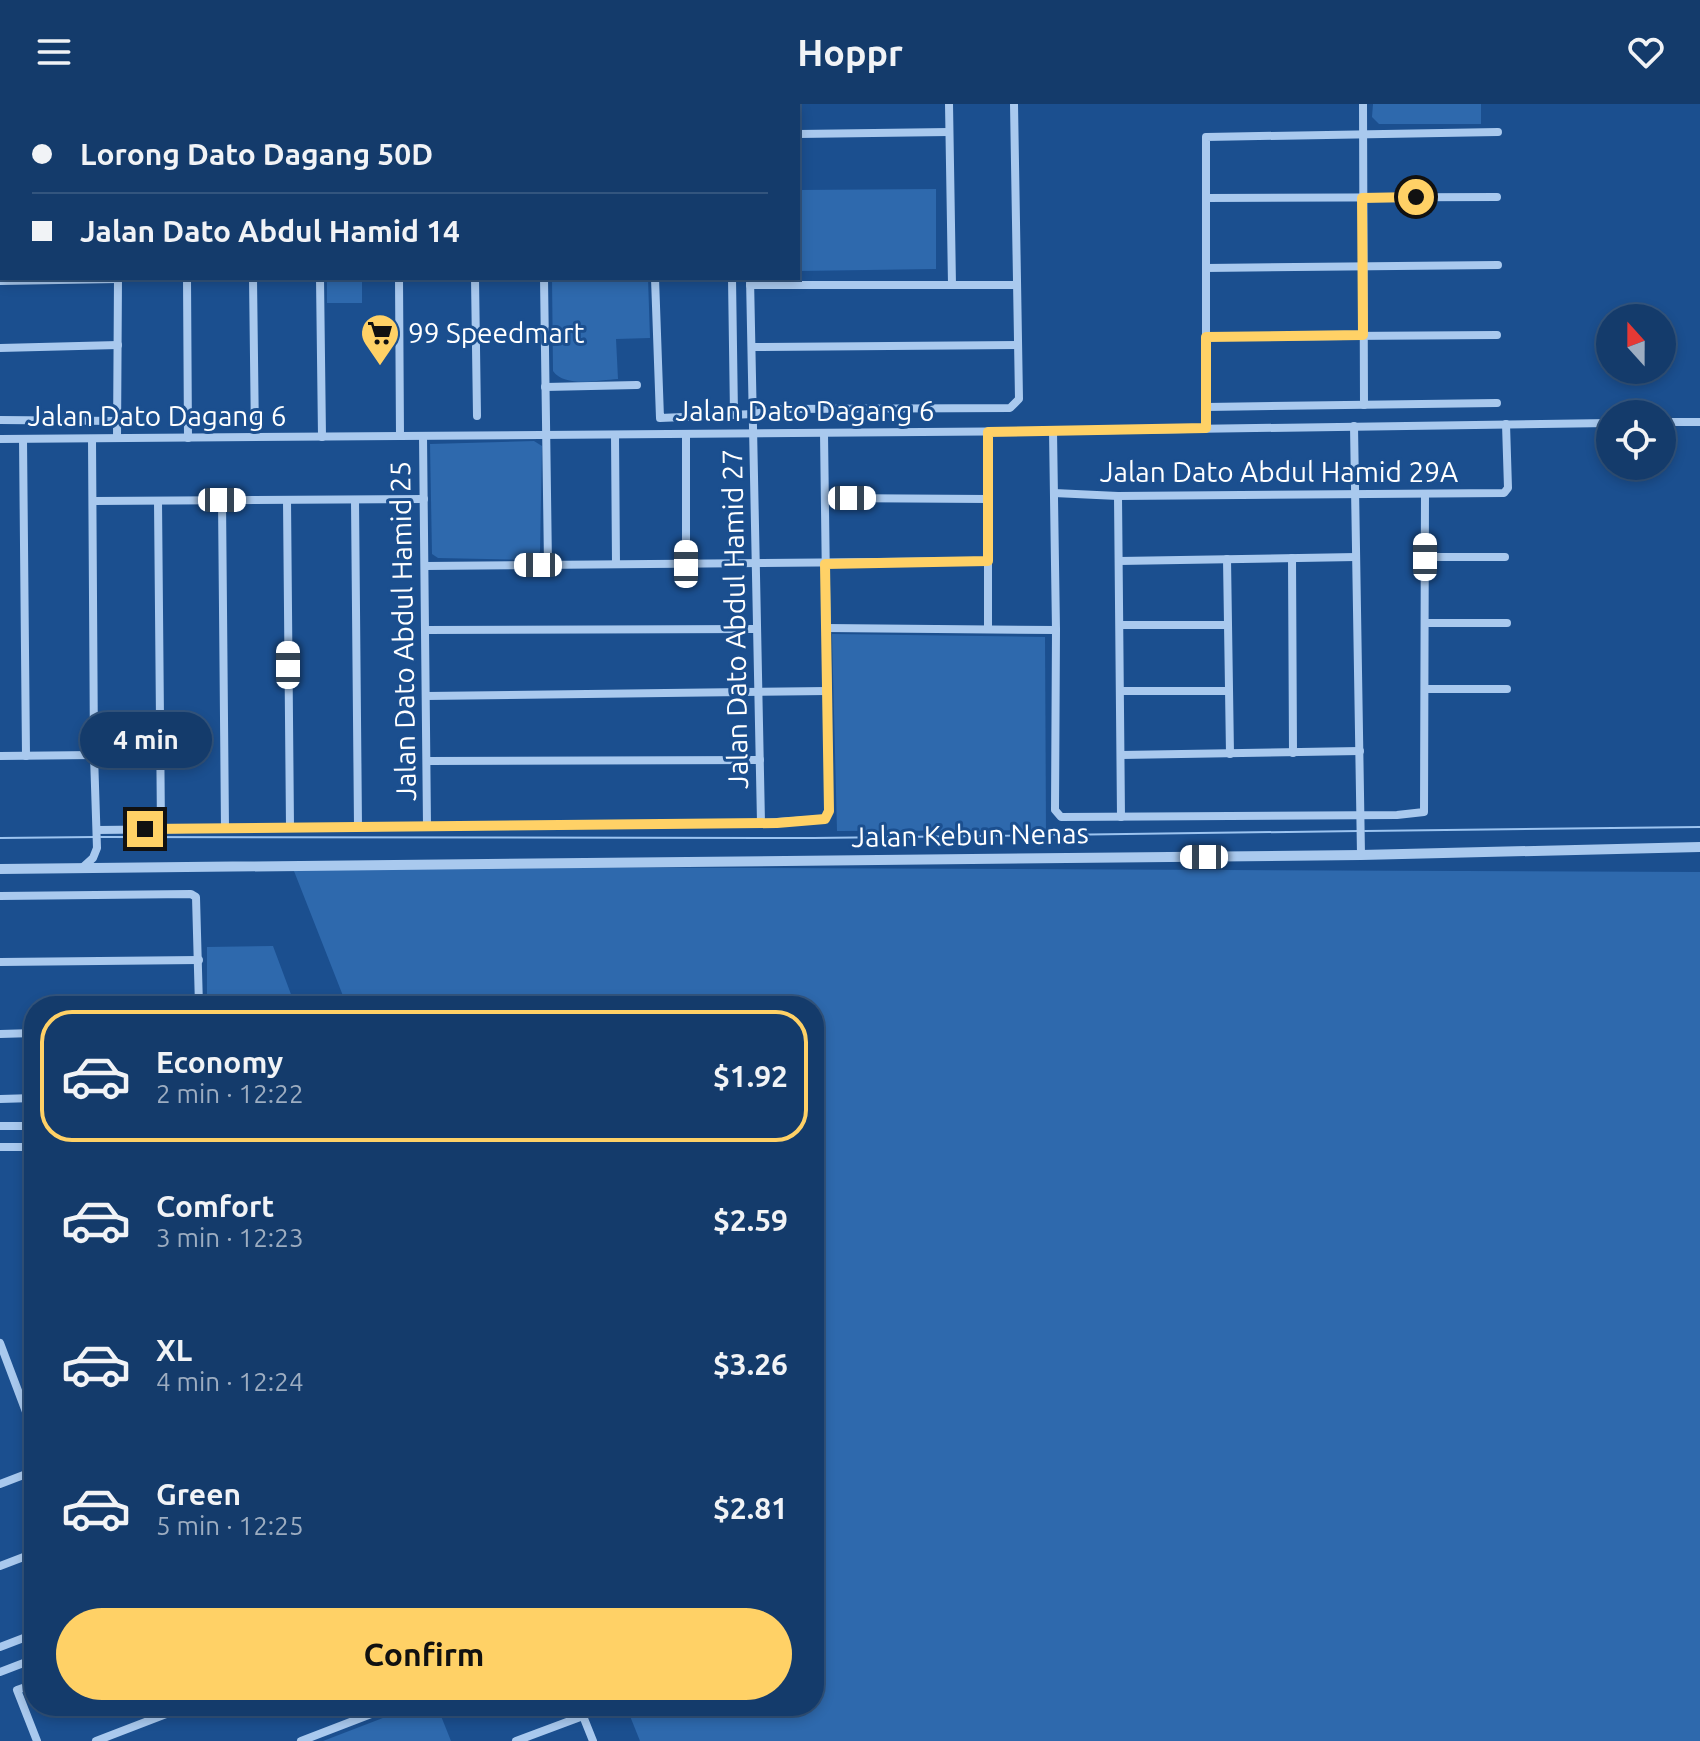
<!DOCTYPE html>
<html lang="en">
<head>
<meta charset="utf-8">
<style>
  :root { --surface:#143b6b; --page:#1d4271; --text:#f1f3f6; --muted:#9dadc1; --line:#33557e; --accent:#ffd166 }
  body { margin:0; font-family:Ubuntu,sans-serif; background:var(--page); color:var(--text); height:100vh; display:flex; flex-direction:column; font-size:30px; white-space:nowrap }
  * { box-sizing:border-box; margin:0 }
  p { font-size:26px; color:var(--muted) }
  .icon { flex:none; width:44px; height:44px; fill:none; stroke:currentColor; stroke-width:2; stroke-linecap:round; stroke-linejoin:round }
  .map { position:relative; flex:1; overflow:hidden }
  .sheet { position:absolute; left:24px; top:892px; width:800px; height:720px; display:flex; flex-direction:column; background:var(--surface); border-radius:32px; box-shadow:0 4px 12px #0003,0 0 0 2px var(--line) }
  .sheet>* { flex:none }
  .top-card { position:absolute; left:0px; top:0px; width:800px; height:176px; box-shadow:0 4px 12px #0003,0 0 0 2px var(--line); display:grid; align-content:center; height:176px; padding:0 32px; background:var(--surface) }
  .needle { width:52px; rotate:339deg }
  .fabs { position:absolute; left:1596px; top:200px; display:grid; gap:16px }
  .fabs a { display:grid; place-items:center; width:80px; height:80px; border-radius:50%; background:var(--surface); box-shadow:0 4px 12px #0003,0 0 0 2px var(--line); font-size:40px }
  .end { position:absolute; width:36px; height:36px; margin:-18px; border:10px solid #ffd166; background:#111; box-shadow:0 0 0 4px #111 }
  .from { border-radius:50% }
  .bubble { position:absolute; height:56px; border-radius:28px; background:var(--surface); box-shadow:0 4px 12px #0003,0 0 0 2px var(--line); font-size:26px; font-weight:600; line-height:56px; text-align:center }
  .car { position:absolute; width:24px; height:48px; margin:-24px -12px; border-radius:10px; box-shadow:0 0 6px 2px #0007; background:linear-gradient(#fff 24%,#345 0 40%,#fff 0 76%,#345 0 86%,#fff 0) }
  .top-card b { display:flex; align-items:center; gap:28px; height:76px; font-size:30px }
  .top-card b+b { border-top:2px solid var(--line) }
  .top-card i { width:20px; height:20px; background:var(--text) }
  ul { padding:14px 0 0; list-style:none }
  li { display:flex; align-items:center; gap:24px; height:132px; margin:0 16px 12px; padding:0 16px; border:4px solid transparent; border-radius:32px }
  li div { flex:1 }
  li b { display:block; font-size:30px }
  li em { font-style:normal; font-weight:600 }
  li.active { border-color:var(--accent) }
  li>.icon { width:72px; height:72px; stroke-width:1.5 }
  .primary-button { display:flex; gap:16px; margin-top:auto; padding:16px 32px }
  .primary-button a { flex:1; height:92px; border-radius:48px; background:var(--accent); color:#111; font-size:32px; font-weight:600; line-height:92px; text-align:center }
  header { display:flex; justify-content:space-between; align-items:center; height:104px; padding:0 32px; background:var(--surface); font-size:36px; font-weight:600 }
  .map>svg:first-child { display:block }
  .green { fill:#2e69ad }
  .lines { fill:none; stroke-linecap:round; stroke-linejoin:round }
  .stream { stroke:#9cc4f0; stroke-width:2 }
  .minor { stroke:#a9c9ee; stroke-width:8 }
  .tertiary { stroke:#a9c9ee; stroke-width:10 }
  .route { stroke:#ffd166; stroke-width:10 }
  .labels { text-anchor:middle; stroke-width:6; stroke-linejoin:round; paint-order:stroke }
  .poi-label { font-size:28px; fill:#fff; stroke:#1b4f8f; text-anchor:start }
  .street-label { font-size:28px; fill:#fff; stroke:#1b4f8f }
</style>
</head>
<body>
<header><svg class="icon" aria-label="menu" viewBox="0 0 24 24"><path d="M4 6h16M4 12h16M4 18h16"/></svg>Hoppr<svg class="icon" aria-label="heart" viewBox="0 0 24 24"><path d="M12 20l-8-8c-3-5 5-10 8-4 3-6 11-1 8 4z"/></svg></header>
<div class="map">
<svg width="1700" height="1637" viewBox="0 0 1700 1637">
  <rect width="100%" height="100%" fill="#1b4f8f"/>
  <g class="green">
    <polygon points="1373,0 1481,0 1481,20 1379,20 1372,13"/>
    <polygon points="936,85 936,165 798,167 798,86"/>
    <rect x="327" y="174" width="35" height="25"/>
    <path d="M552,174H648L650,234L616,235L618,275C599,276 565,284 553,267Z"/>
    <polygon points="534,337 542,342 540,448 530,456 438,454 432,450 430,340"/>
    <polygon points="832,530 1045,533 1046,726 837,727"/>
    <polygon points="292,762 1700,768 1700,1637 640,1637 626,1602 814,1602 814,902 347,902"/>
    <polygon points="273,842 292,893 268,902 225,902 225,891 207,891 207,843"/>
    <polygon points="414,1602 437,1602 451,1637 323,1637"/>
  </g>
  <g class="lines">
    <g class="stream">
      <polyline points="1365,727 1700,723"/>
      <polyline points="101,733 814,734 1359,727"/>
      <polyline points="0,734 95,733"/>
    </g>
    <g class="minor">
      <polyline points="185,0 185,2"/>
      <polyline points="252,0 252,2"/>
      <polyline points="319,0 319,2"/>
      <polyline points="399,0 399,2"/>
      <polyline points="749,0 749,2"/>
      <polyline points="949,0 952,181"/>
      <polyline points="1363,0 1364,301"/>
      <polyline points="474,2 474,0"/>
      <polyline points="0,27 2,27"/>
      <polyline points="798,30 949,28"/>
      <polyline points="1206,94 1497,93"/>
      <polyline points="0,109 2,109"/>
      <polyline points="1206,164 1498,161"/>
      <polyline points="187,174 188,334"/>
      <polyline points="253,174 255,333"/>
      <polyline points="320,174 322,333"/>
      <polyline points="399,174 400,332"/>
      <polyline points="475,174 477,312"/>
      <polyline points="544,174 548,461"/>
      <polyline points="655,174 660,314 753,310 783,305 1010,304 1019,295 1014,0"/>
      <polyline points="732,174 734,311"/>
      <polyline points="750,174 761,719"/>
      <polyline points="0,177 118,175"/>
      <polyline points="750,181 1016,181"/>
      <polyline points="1206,233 1497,231"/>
      <polyline points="752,243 1017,241"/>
      <polyline points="0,244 118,241"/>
      <polyline points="545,283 637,281"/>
      <polyline points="1206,303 1497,299"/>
      <polyline points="0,316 117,317"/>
      <polyline points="1662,318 1700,318"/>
      <polyline points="1354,322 1361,751"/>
      <polyline points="1206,324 1206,33 1498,28"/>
      <polyline points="1053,327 1056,526 1055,706 1061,713 1397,711 1424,708 1425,390"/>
      <polyline points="988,328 988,525"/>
      <polyline points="686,330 686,460"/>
      <polyline points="615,331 616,460"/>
      <polyline points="423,332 427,722"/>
      <polyline points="117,334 118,174"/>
      <polyline points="0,335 1053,327 1610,319"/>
      <polyline points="23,335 26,652"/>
      <polyline points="1054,389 1118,392 1504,389 1508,384 1506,320"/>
      <polyline points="1118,392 1121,713"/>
      <polyline points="825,394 988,395"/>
      <polyline points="222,396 225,724"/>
      <polyline points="287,396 290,723"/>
      <polyline points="355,396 358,722"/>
      <polyline points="93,397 424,395"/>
      <polyline points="158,397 161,725"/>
      <polyline points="1425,453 1505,453"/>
      <polyline points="1292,454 1293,649"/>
      <polyline points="1227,455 1230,650"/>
      <polyline points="1119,457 1356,453"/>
      <polyline points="425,462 988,457"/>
      <polyline points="1425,519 1507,519"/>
      <polyline points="1120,521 1227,521"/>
      <polyline points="826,524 1056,526"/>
      <polyline points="425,526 757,525"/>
      <polyline points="1425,585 1507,585"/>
      <polyline points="1120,587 1227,587"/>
      <polyline points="426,592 827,587"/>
      <polyline points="1121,651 1360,647"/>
      <polyline points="0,652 94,651"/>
      <polyline points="427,657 760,656"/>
      <polyline points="97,726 761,719 825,715 829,707 824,329"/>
      <polyline points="82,764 93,754 97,744 94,651 92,335"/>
      <polyline points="0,792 191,790 196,793 199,902"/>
      <polyline points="0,858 199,856"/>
      <polyline points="0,930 34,929"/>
      <polyline points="0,995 34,994"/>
      <polyline points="0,1022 34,1022"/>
      <polyline points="0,1043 34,1043"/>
      <polyline points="0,1239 34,1329"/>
      <polyline points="0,1380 34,1367"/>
      <polyline points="0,1462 34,1449"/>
      <polyline points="0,1543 34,1530"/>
      <polyline points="0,1568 34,1555"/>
      <polyline points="34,1580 17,1586 37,1637"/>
      <polyline points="579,1602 593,1637"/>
      <polyline points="96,1637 187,1602"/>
      <polyline points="301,1637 392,1602"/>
      <polyline points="516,1637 583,1612"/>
    </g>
    <polyline class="tertiary" points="0,765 1361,751 1700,743"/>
  </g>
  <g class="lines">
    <polyline class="route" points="145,725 777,719 825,715 829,707 825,460 988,457 988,328 1206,324 1206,233 1363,231 1362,94 1416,93"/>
  </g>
  <defs>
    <g id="supermarket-pin" transform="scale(2)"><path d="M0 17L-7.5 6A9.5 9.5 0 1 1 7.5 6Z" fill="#ffd166" stroke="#1b4f8f"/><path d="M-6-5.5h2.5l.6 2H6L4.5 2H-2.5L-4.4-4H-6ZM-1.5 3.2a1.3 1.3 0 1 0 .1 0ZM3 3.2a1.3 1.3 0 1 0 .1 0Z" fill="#111"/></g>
  </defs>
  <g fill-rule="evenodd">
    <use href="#supermarket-pin" x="380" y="229"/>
  </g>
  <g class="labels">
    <g class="poi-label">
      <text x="408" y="239">99 Speedmart</text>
    </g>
    <g class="street-label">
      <text x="805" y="317">Jalan Dato Dagang 6</text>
      <text x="157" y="322">Jalan Dato Dagang 6</text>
      <text x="1279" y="378">Jalan Dato Abdul Hamid 29A</text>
      <text transform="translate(735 515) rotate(-91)" y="10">Jalan Dato Abdul Hamid 27</text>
      <text transform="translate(403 527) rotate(-91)" y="10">Jalan Dato Abdul Hamid 25</text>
      <text transform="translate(970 731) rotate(-1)" y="10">Jalan Kebun Nenas</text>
    </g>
  </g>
</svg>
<div class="fabs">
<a><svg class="needle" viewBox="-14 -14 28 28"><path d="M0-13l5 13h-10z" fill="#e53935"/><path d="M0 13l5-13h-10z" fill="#9dadc1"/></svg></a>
<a><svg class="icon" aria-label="locate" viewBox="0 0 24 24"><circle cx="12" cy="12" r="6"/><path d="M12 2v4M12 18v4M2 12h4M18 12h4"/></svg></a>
</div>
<i class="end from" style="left:1416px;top:93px"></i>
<i class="end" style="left:145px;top:725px"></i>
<div class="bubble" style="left:80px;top:608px;width:132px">4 min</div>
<i class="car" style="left:852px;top:394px;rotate:90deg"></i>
<i class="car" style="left:222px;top:396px;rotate:90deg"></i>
<i class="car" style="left:1425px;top:453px;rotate:0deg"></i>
<i class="car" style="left:686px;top:460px;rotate:0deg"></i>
<i class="car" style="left:538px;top:461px;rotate:270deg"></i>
<i class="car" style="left:288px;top:561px;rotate:0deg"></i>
<i class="car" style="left:1204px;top:753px;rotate:270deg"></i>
<div class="top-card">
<b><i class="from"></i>Lorong Dato Dagang 50D</b>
<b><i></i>Jalan Dato Abdul Hamid 14</b>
</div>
<section class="sheet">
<ul>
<li class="active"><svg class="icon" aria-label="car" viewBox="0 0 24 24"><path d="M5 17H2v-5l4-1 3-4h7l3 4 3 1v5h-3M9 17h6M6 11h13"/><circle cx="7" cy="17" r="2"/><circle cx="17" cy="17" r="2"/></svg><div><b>Economy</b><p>2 min · 12:22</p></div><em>$1.92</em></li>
<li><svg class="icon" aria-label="car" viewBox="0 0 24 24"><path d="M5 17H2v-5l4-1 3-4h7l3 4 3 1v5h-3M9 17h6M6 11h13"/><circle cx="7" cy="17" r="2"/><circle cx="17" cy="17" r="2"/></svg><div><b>Comfort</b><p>3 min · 12:23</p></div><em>$2.59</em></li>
<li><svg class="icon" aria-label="car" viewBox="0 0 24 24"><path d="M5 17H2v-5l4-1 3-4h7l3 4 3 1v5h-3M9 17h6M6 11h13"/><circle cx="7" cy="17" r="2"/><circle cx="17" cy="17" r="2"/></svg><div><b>XL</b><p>4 min · 12:24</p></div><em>$3.26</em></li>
<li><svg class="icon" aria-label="car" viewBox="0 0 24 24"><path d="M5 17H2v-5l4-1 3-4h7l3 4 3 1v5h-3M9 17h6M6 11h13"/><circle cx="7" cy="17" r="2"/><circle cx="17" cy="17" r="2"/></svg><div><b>Green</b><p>5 min · 12:25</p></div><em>$2.81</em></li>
</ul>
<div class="primary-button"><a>Confirm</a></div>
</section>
</div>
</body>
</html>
